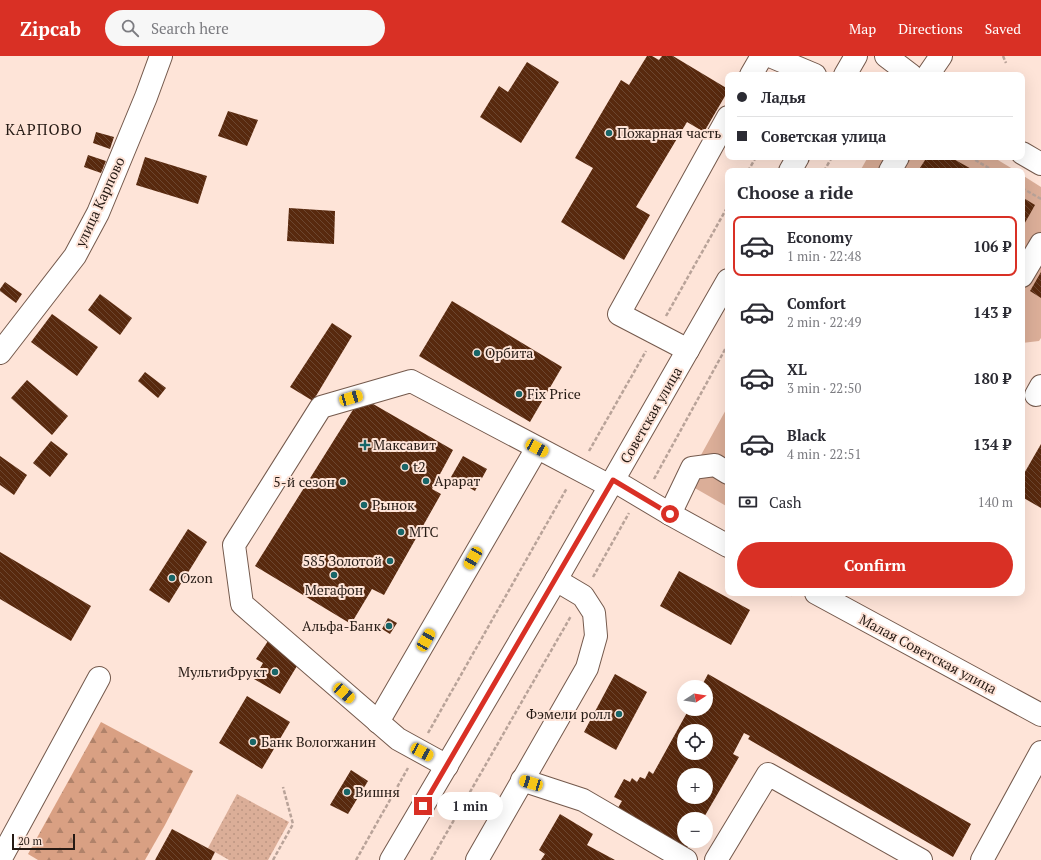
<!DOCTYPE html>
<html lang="en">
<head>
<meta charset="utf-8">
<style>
  :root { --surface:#fff; --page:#f7f7f7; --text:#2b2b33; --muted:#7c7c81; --line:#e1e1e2; --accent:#d93025 }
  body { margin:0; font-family:"PT Serif",serif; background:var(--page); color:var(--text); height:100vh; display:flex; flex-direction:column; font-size:15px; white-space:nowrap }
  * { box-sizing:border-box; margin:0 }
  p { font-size:13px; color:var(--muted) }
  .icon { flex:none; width:22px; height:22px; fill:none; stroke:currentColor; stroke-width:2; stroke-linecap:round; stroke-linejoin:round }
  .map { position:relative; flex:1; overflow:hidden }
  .panel { position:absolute; left:725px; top:112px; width:300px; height:428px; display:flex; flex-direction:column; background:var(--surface); border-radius:8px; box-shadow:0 4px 16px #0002 }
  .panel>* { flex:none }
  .hud { position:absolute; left:725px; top:16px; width:300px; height:88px; border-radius:8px; box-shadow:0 4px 16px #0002; display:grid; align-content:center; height:88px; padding:0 12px; background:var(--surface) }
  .needle { width:26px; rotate:78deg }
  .fabs { position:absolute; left:677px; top:624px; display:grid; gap:8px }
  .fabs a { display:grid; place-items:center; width:36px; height:36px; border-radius:50%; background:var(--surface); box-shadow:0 4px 16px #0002; font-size:20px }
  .scale { position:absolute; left:12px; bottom:10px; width:63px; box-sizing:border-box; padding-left:4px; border:2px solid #251a14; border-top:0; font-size:11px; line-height:14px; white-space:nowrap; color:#251a14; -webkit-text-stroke:3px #fee4d8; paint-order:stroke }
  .end { position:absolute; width:18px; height:18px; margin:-9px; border:5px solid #d93025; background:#fff; box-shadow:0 0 0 2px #fff }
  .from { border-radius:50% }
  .bubble { position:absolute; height:28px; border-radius:14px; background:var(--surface); box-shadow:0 4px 16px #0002; font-size:13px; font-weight:700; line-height:28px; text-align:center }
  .car { position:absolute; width:12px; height:24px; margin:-12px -6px; border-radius:5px; box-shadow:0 0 3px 1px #0007; background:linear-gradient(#f5c518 24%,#345 0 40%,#f5c518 0 76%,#345 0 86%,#f5c518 0) }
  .hud b { display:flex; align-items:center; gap:14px; height:38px; font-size:15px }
  .hud b+b { border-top:1px solid var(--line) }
  .hud i { width:10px; height:10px; background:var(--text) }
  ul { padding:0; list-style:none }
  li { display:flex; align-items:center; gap:12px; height:60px; margin:0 8px 6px; padding:0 4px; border:2px solid transparent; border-radius:8px }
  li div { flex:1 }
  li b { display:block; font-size:15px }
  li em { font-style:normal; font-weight:700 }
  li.current { border-color:var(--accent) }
  li>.icon { width:36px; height:36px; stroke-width:1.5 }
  h2 { padding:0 12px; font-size:18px; line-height:48px }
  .pay { display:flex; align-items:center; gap:10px; height:44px; padding:0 12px; font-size:15px }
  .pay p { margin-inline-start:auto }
  .primary-button { display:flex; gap:8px; margin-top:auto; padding:8px 12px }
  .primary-button a { flex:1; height:46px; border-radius:24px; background:var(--accent); color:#fff; font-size:16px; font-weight:700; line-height:46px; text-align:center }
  header { display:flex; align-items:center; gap:24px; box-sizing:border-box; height:56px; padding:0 20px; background:var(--accent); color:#fff }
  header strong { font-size:19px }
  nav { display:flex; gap:22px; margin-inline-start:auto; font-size:14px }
  .search { width:280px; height:36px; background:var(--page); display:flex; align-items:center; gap:10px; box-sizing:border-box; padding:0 14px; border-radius:22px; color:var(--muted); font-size:15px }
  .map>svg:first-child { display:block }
  .grass { fill:url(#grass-dots) }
  .forest { fill:url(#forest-firs) }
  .green { fill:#dbae98 }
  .building { fill:url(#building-back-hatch); fill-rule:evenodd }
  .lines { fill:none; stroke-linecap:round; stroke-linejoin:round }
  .minor-casing { stroke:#74594c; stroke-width:24 }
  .major-casing { stroke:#74594c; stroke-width:24 }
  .path { stroke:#b9a399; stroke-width:2.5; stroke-dasharray:4 2; stroke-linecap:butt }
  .minor { stroke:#fff; stroke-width:22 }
  .major { stroke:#fff; stroke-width:22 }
  .route { stroke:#d93025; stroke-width:5 }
  .poi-dot { fill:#186668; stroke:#fee4d8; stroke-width:1.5 }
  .labels { text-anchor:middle; stroke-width:4; stroke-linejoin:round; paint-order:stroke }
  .poi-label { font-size:14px; fill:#251a14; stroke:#fee4d8; text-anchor:start }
  .street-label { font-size:14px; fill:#251a14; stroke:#fee4d8 }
  .neighbourhood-label { font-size:15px; letter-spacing:1px; fill:#251a14; stroke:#fee4d8 }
</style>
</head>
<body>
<header>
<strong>Zipcab</strong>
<div class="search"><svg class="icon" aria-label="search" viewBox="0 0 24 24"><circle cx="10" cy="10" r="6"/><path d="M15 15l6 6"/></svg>Search here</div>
<nav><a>Map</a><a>Directions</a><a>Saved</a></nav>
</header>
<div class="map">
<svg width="1041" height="804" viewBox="0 0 1041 804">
  <defs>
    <pattern id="grass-dots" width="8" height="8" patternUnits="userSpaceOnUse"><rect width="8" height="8" fill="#dbae98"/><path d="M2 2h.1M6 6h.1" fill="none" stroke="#bc9582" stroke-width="1.8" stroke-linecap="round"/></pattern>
    <pattern id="forest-firs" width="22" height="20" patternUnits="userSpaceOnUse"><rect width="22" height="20" fill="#d9a083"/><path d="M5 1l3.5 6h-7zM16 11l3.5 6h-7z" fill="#b0826a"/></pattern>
    <pattern id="building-back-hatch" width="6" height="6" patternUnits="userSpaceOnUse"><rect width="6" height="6" fill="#58290e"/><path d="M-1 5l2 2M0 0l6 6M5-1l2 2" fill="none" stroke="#6c4630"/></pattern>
  </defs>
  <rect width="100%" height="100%" fill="#fee4d8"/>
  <polygon class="grass" points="237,738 289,766 268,804 229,804 208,792"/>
  <polygon class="forest" points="101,666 193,715 165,769 145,804 38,804 28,798"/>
  <g class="green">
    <polygon points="868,101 993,101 1016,115 860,115"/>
    <polygon points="1022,119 1041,131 1041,282 1039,285 1022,287"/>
    <polygon points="728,350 728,451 693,431 704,410 701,399"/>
  </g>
  <g class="building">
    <polygon points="647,0 652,0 659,4 662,0 673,0 728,33 728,35 704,76 687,66 636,151 650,159 624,204 561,166 593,112 575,102 621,24 629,29"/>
    <polygon points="527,6 559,26 521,87 480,61 499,30 508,36"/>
    <polygon points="228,55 258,64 247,90 218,80"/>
    <polygon points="96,76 114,81 110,93 93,87"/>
    <polygon points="88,99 106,105 101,117 84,111"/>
    <polygon points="145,101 207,120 198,148 136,129"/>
    <polygon points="927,101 950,101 975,115 918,115"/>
    <polygon points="1022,141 1035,149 1022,172"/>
    <polygon points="289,152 335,155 334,188 287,185"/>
    <polygon points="1041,216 1041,242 1030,235"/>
    <polygon points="5,226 22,238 16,247 0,235 0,233"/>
    <polygon points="100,238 132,262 120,279 88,254"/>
    <polygon points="452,245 562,311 530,366 419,300"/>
    <polygon points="52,258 98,291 77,320 31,286"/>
    <polygon points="332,267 352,280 313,345 290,331"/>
    <polygon points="145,316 166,332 158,342 138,325"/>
    <polygon points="27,324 68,360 52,379 11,342"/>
    <polygon points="361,341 453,394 432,433 441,438 384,539 372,533 351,568 255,510"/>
    <polygon points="51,385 68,398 50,421 33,407"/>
    <polygon points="1041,388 1041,452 1022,441 1022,421"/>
    <polygon points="0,400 27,419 14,439 0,429"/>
    <polygon points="463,400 487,413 475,435 451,421"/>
    <polygon points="188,473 207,486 169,547 149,534"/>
    <polygon points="0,496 91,550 71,585 0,543"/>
    <polygon points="679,515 750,554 731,589 660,550"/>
    <polygon points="388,562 397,567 390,578 382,573"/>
    <polygon points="268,585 300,605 280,638 254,623 263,607 256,603"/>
    <polygon points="615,618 647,636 616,694 584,676"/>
    <path d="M708,618L971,768L953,801L748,683L750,680L744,677L733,698L739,701L703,763H684V785H691L685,795L616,755L622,745L614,741L624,723L630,726L632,722L637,726L640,721L645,723L649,715L653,718L689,653H706V631H701ZM684,675H706V697H684ZM684,719H706V741H684Z"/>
    <polygon points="247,640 290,666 262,713 219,687"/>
    <polygon points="351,714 368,725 348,758 330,749"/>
    <polygon points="560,758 593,778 587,789 615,804 541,804 545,798 539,794"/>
    <polygon points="172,773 215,796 211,804 155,804"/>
  </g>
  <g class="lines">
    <g class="minor-casing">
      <g id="minor">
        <polyline points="770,0 815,19"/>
        <polyline points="886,0 911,19"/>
        <polyline points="751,19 762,0"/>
        <polyline points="928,19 941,0"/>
        <polyline points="1022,97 1041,108"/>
        <polyline points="890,115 898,101"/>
        <polyline points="1022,220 1041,188"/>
        <polyline points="688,294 619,258 728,61"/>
        <polyline points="0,297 75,200 98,157 146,41 161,0"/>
        <polyline points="1036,339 1041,330"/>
        <polyline points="613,424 670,458 728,490"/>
        <polyline points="670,458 692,412 715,409 728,417"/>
        <polyline points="816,537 1041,659"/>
        <polyline points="378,666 537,392"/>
        <polyline points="447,710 398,683 242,548 234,489 321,351 411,325 610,430"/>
        <polyline points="522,724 583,744 686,804"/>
        <polyline points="0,804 99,622"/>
        <polyline points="477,804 587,612 596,580 594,557 583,540 556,524"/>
        <polyline points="716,804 768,718 921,804"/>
        <polyline points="982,804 1041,696"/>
      </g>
    </g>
    <g class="major-casing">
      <g id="major">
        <polyline points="845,19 856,0"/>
        <polyline points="790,115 798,101"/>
        <polyline points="391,804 556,524 728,224"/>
      </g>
    </g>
    <g class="path">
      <polyline points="1003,0 1006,7"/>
      <polyline points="970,101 994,115"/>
      <polyline points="748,115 756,101"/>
      <polyline points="824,115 832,101"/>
      <polyline points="1022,132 1041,143"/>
      <polyline points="666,260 728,150"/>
      <polyline points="589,395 646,295"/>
      <polyline points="654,423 728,288"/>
      <polyline points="593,521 629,457"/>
      <polyline points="789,537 794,540"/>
      <polyline points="428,677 567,432"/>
      <polyline points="273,804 293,768 283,731"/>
      <polyline points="356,804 408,712"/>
      <polyline points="431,804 571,560"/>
    </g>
    <use href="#minor" class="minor"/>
    <use href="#major" class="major"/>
  </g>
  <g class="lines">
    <polyline class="route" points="423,750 613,424 670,458"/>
  </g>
  <g class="poi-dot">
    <circle cx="609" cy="77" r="4"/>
    <circle cx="477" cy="297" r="4"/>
    <circle cx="519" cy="338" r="4"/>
    <path d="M363 383h4v4h4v4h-4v4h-4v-4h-4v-4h4z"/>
    <circle cx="405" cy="411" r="4"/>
    <circle cx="426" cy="425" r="4"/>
    <circle cx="343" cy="426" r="4"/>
    <circle cx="364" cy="449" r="4"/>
    <circle cx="401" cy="476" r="4"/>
    <circle cx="390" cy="505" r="4"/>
    <circle cx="334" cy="519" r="4"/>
    <circle cx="172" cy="522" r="4"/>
    <circle cx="389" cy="570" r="4"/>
    <circle cx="275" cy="616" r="4"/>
    <circle cx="619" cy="658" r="4"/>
    <circle cx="253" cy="686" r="4"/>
    <circle cx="347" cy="736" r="4"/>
  </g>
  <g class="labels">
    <g class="poi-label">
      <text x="617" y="82">Пожарная часть</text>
      <text x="485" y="302">Орбита</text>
      <text x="527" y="343">Fix Price</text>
      <text x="373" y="394">Максавит</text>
      <text x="413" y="416">t2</text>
      <text x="434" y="430">Арарат</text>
      <text x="335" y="431" text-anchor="end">5-й сезон</text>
      <text x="372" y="454">Рынок</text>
      <text x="409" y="481">МТС</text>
      <text x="382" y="510" text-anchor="end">585 Золотой</text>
      <text x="180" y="527">Ozon</text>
      <text x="334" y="539" text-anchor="middle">Мегафон</text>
      <text x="381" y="575" text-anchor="end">Альфа-Банк</text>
      <text x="267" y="621" text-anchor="end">МультиФрукт</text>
      <text x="611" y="663" text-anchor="end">Фэмели ролл</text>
      <text x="261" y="691">Банк Вологжанин</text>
      <text x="355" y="741">Вишня</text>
    </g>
    <g class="street-label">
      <text transform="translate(100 146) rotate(-65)" y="5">улица Карпово</text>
      <text transform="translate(651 359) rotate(-60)" y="5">Советская улица</text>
      <text transform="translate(928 598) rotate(28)" y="5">Малая Советская улица</text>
    </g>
    <g class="neighbourhood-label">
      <text x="44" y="79">КАРПОВО</text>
    </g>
  </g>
</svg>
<div class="fabs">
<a><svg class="needle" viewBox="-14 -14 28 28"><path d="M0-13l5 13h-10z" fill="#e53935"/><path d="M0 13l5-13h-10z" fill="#7c7c81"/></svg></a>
<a><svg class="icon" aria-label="locate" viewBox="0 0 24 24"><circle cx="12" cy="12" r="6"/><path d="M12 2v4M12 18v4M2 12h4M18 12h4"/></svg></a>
<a>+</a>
<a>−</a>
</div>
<div class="scale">20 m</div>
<i class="end from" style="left:670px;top:458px"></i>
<i class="end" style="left:423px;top:750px"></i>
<div class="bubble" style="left:437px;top:736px;width:66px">1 min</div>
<i class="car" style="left:351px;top:342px;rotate:74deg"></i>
<i class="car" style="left:537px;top:392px;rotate:118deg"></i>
<i class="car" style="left:473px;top:502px;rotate:210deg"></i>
<i class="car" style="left:426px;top:584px;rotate:30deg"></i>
<i class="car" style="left:344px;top:637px;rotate:131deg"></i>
<i class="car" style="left:422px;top:696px;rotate:118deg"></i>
<i class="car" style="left:531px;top:727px;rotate:287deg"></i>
<div class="hud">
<b><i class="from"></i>Ладья</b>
<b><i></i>Советская улица</b>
</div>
<section class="panel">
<h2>Choose a ride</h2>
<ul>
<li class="current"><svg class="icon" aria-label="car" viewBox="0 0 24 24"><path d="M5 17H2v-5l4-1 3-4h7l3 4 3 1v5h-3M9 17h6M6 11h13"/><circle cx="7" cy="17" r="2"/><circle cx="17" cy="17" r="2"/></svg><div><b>Economy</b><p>1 min · 22:48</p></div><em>106 ₽</em></li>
<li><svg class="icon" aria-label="car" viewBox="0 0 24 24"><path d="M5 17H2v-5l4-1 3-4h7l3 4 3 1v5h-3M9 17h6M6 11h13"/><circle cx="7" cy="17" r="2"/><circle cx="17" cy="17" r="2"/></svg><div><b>Comfort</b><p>2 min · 22:49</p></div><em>143 ₽</em></li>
<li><svg class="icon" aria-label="car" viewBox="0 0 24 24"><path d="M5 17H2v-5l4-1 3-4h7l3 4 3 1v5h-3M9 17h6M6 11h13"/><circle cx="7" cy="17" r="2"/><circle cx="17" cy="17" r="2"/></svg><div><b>XL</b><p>3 min · 22:50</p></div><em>180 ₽</em></li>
<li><svg class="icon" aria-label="car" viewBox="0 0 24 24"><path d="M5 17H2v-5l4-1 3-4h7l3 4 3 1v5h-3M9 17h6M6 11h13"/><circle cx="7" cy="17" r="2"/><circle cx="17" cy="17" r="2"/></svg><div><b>Black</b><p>4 min · 22:51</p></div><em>134 ₽</em></li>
</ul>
<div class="pay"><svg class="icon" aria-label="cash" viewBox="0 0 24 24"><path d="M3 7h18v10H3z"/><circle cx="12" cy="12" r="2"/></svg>Cash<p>140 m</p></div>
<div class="primary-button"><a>Confirm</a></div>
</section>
</div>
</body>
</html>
